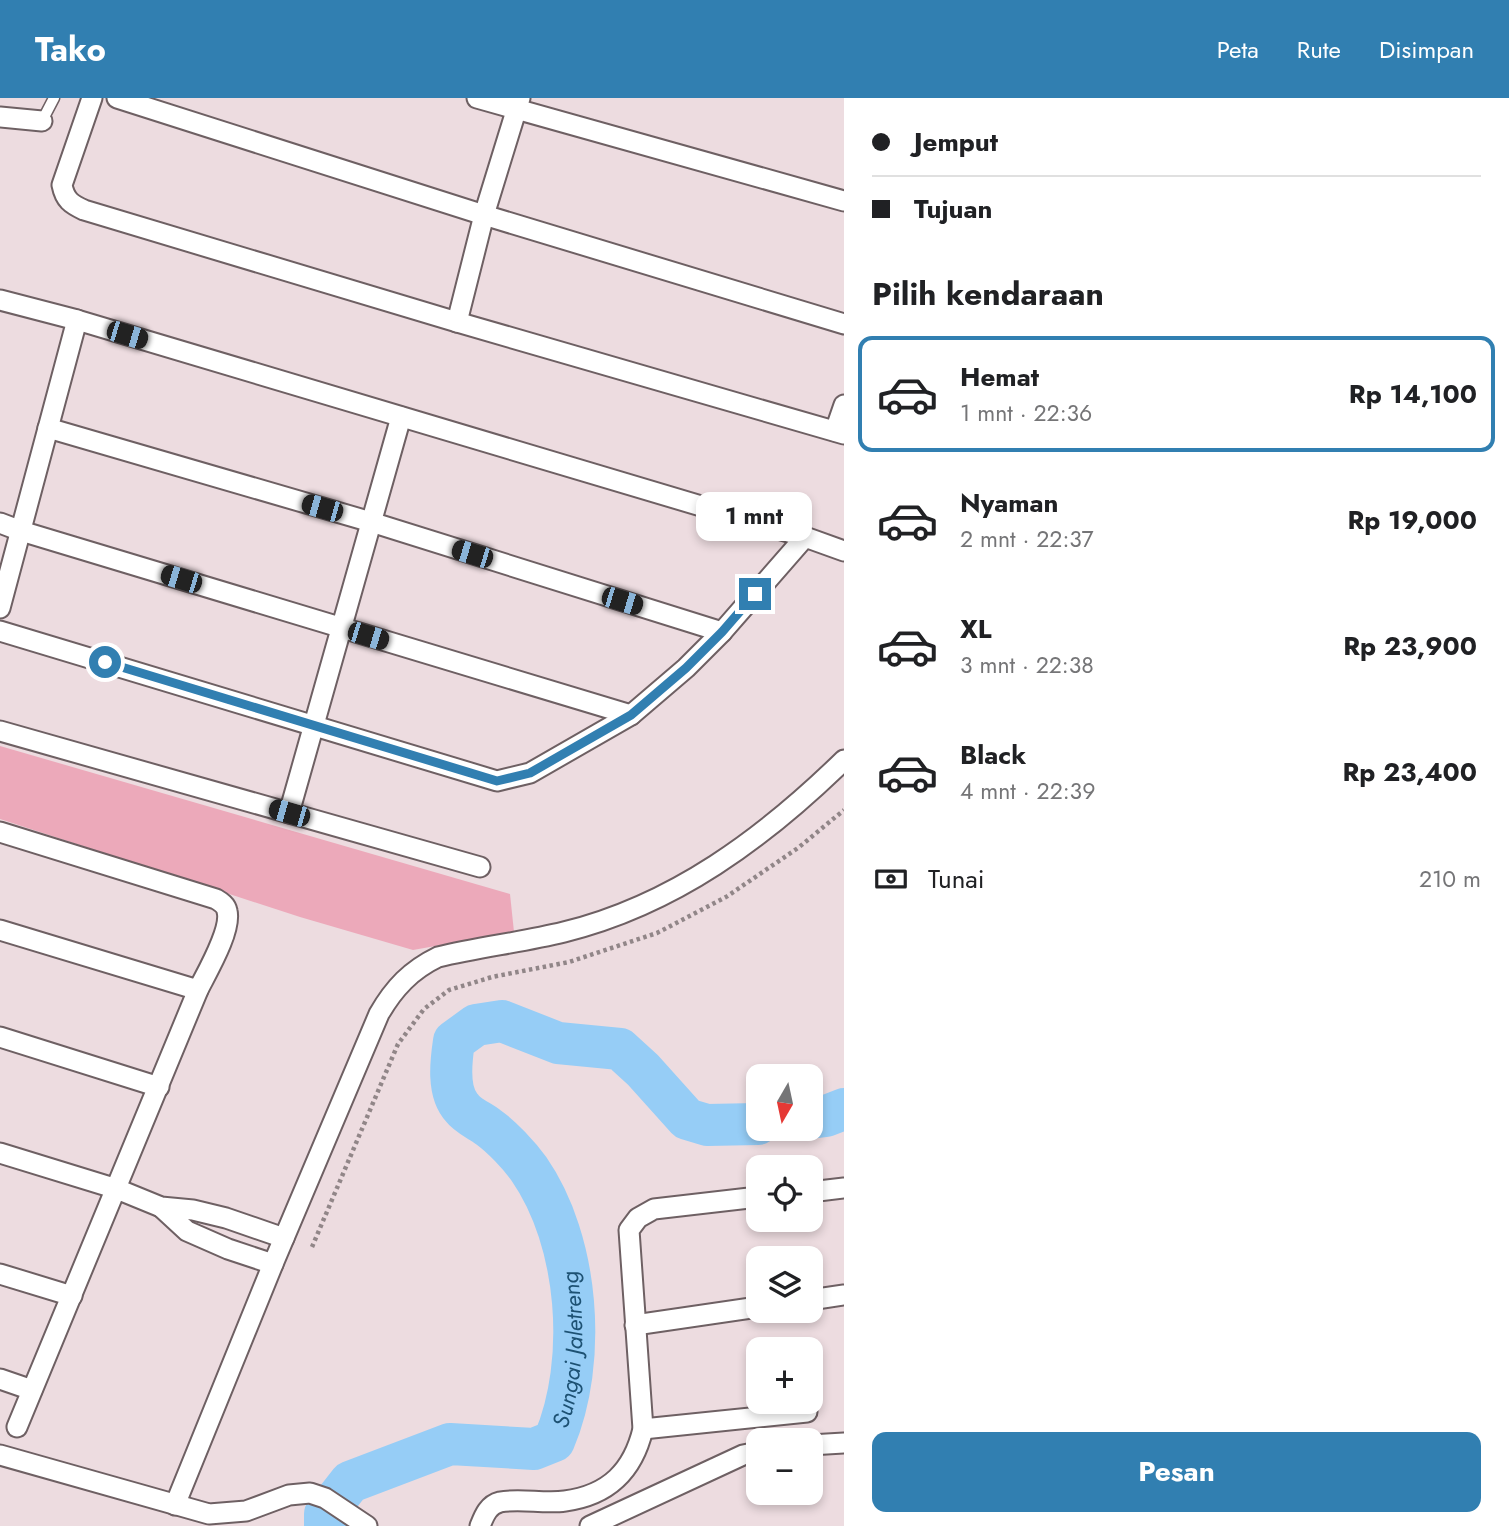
<!DOCTYPE html>
<html lang="id">
<head>
<meta charset="utf-8">
<style>
  :root { --surface:#fff; --page:#f6f6f6; --text:#202124; --muted:#757577; --line:#e0e0e0; --accent:#317fb1 }
  body { margin:0; font-family:Jost,sans-serif; background:var(--page); color:var(--text); height:100vh; display:flex; flex-direction:column; font-size:26px; white-space:nowrap }
  * { box-sizing:border-box; margin:0 }
  p { font-size:23px; color:var(--muted) }
  .icon { flex:none; width:38px; height:38px; fill:none; stroke:currentColor; stroke-width:2; stroke-linecap:round; stroke-linejoin:round }
  .map { position:relative; flex:1; overflow:hidden }
  .side { display:flex; flex-direction:column; background:var(--surface); width:665px }
  .side>* { flex:none }
  .banner { display:grid; align-content:center; height:154px; padding:0 28px; background:var(--surface) }
  .needle { width:46px; rotate:189deg }
  .tools { position:absolute; left:746px; top:966px; display:grid; gap:14px }
  .tools a { display:grid; place-items:center; width:77px; height:77px; border-radius:14px; background:var(--surface); box-shadow:0 4px 10px #0003; font-size:35px }
  .end { position:absolute; width:32px; height:32px; margin:-16px; border:9px solid #317fb1; background:#fff; box-shadow:0 0 0 4px #fff }
  .from { border-radius:50% }
  .bubble { position:absolute; height:49px; border-radius:14px; background:var(--surface); box-shadow:0 4px 10px #0003; font-size:23px; font-weight:700; line-height:49px; text-align:center }
  .car { position:absolute; width:21px; height:42px; margin:-21px -10px; border-radius:9px; box-shadow:0 0 5px 2px #0007; background:linear-gradient(#222 24%,#8ab4d8 0 40%,#222 0 76%,#8ab4d8 0 86%,#222 0) }
  .banner b { display:flex; align-items:center; gap:24px; height:66px; font-size:26px }
  .banner b+b { border-top:2px solid var(--line) }
  .banner i { width:18px; height:18px; background:var(--text) }
  ul { padding:0; list-style:none }
  li { display:flex; align-items:center; gap:21px; height:116px; margin:0 14px 10px; padding:0 14px; border:4px solid transparent; border-radius:14px }
  li div { flex:1 }
  li b { display:block; font-size:26px }
  li em { font-style:normal; font-weight:700 }
  li.on { border-color:var(--accent) }
  li>.icon { width:63px; height:63px; stroke-width:1.5 }
  h2 { padding:0 28px; font-size:32px; line-height:84px }
  .pay { display:flex; align-items:center; gap:18px; height:77px; padding:0 28px; font-size:26px }
  .pay p { margin-inline-start:auto }
  .button { display:flex; gap:14px; margin-top:auto; padding:14px 28px }
  .button a { flex:1; height:80px; border-radius:14px; background:var(--accent); color:#fff; font-size:28px; font-weight:700; line-height:80px; text-align:center }
  header { display:flex; align-items:center; gap:42px; box-sizing:border-box; height:98px; padding:0 35px; background:var(--accent); color:#fff }
  header strong { font-size:33px }
  nav { display:flex; gap:38px; margin-inline-start:auto; font-size:24px }
  main { display:flex; flex:1; min-height:0 }
  .map>svg:first-child { display:block }
  .green { fill:#eca9ba }
  .lines { fill:none; stroke-linecap:round; stroke-linejoin:round }
  .river { stroke:#96cdf6; stroke-width:42 }
  .lane-casing { stroke:#6e6063; stroke-width:13 }
  .street-casing { stroke:#6e6063; stroke-width:23 }
  .path { stroke:#918688; stroke-width:4.5; stroke-dasharray:3.5 3.5; stroke-linecap:butt }
  .lane { stroke:#fff; stroke-width:10 }
  .street { stroke:#fff; stroke-width:19 }
  .route { stroke:#317fb1; stroke-width:9 }
  .labels { text-anchor:middle; stroke-width:6; stroke-linejoin:round; paint-order:stroke }
  .water-label { font-size:23px; font-style:italic; fill:#1d5173; stroke:#fff }
</style>
</head>
<body>
<header>
<strong>Tako</strong>
<nav><a>Peta</a><a>Rute</a><a>Disimpan</a></nav>
</header>
<main>
<div class="map">
<svg width="844" height="1428" viewBox="0 0 844 1428">
  <rect width="100%" height="100%" fill="#eddce0"/>
  <polygon class="green" points="0,648 510,796 514,834 413,852 300,819 0,721"/>
  <g class="lines">
    <g class="river">
      <polyline points="810,1020 826,1018 844,1011"/>
      <path id="s1" d="M325,1428V1416L350,1384L450,1346L534,1351L554,1343C588,1263 579,1143 529,1071C519,1057 502,1039 488,1029C480,1023 468,1018 462,1010C447,994 451,963 454,943L476,927L502,923L558,945L620,951L643,972L687,1021L707,1027L758,1026"/>
    </g>
    <g class="lane-casing">
      <polyline id="lane" points="42,23 54,0"/>
    </g>
    <g class="street-casing">
      <g id="street">
        <path d="M92,0L62,87C65,102 71,106 84,112L457,224L844,336"/>
        <polyline points="117,0 484,117 844,226"/>
        <polyline points="477,0 844,103"/>
        <polyline points="0,19 42,23"/>
        <polyline points="0,202 77,222 805,439 844,453"/>
        <polyline points="457,224 484,117 520,0"/>
        <polyline points="48,330 371,424 722,534"/>
        <polyline points="835,333 844,307"/>
        <polyline points="0,425 21,433 631,617"/>
        <polyline points="0,510 77,222"/>
        <polyline points="0,533 497,683 530,675 631,617 686,570 722,534 805,439"/>
        <polyline points="0,633 480,769"/>
        <polyline points="289,715 401,319"/>
        <path d="M0,734L216,801C221,804 226,807 227,813C232,832 207,874 198,892L17,1329"/>
        <polyline points="0,832 198,892"/>
        <polyline points="0,939 159,989"/>
        <polyline points="0,1055 117,1091 161,1109 193,1112 226,1120 284,1140"/>
        <polyline points="810,1094 844,1090"/>
        <polyline points="161,1109 187,1133 228,1151 273,1166"/>
        <polyline points="0,1176 72,1198"/>
        <polyline points="810,1202 844,1197"/>
        <polyline points="635,1227 758,1209"/>
        <polyline points="0,1281 32,1292"/>
        <polyline points="643,1331 807,1314"/>
        <polyline points="810,1347 844,1345"/>
        <polyline points="0,1357 209,1416 246,1413 289,1397 310,1395 325,1400 367,1428"/>
        <path d="M175,1407L273,1166L379,916C394,890 411,872 438,859C480,849 523,844 564,834C674,807 764,740 844,662"/>
        <path d="M480,1428C484,1418 488,1407 500,1404C520,1400 544,1406 565,1403C609,1397 633,1373 643,1331L629,1132L638,1120L654,1111L758,1099"/>
        <polyline points="590,1428 743,1357 758,1354"/>
      </g>
    </g>
    <polyline class="path" points="312,1149 398,946 424,911 449,892 492,879 569,864 657,835 726,799 798,750 844,712"/>
    <use href="#lane" class="lane"/>
    <use href="#street" class="street"/>
  </g>
  <g class="lines">
    <polyline class="route" points="105,564 497,683 530,675 631,617 686,570 722,534 755,496"/>
  </g>
  <g class="labels">
    <g class="water-label">
      <text dy="8" stroke="none"><textPath href="#s1" startOffset="359">Sungai Jaletreng</textPath></text>
    </g>
  </g>
</svg>
<div class="tools">
<a><svg class="needle" viewBox="-14 -14 28 28"><path d="M0-13l5 13h-10z" fill="#e53935"/><path d="M0 13l5-13h-10z" fill="#757577"/></svg></a>
<a><svg class="icon" aria-label="locate" viewBox="0 0 24 24"><circle cx="12" cy="12" r="6"/><path d="M12 2v4M12 18v4M2 12h4M18 12h4"/></svg></a>
<a><svg class="icon" aria-label="layers" viewBox="0 0 24 24"><path d="M12 4l9 5-9 5-9-5zM3 14l9 5 9-5"/></svg></a>
<a>+</a>
<a>−</a>
</div>
<i class="end from" style="left:105px;top:564px"></i>
<i class="end" style="left:755px;top:496px"></i>
<div class="bubble" style="left:696px;top:394px;width:116px">1 mnt</div>
<i class="car" style="left:127px;top:237px;rotate:107deg"></i>
<i class="car" style="left:322px;top:410px;rotate:286deg"></i>
<i class="car" style="left:472px;top:456px;rotate:287deg"></i>
<i class="car" style="left:181px;top:481px;rotate:287deg"></i>
<i class="car" style="left:622px;top:503px;rotate:107deg"></i>
<i class="car" style="left:368px;top:538px;rotate:107deg"></i>
<i class="car" style="left:289px;top:715px;rotate:286deg"></i>
</div>
<section class="side">
<div class="banner">
<b><i class="from"></i>Jemput</b>
<b><i></i>Tujuan</b>
</div>
<h2>Pilih kendaraan</h2>
<ul>
<li class="on"><svg class="icon" aria-label="car" viewBox="0 0 24 24"><path d="M5 17H2v-5l4-1 3-4h7l3 4 3 1v5h-3M9 17h6M6 11h13"/><circle cx="7" cy="17" r="2"/><circle cx="17" cy="17" r="2"/></svg><div><b>Hemat</b><p>1 mnt · 22:36</p></div><em>Rp 14,100</em></li>
<li><svg class="icon" aria-label="car" viewBox="0 0 24 24"><path d="M5 17H2v-5l4-1 3-4h7l3 4 3 1v5h-3M9 17h6M6 11h13"/><circle cx="7" cy="17" r="2"/><circle cx="17" cy="17" r="2"/></svg><div><b>Nyaman</b><p>2 mnt · 22:37</p></div><em>Rp 19,000</em></li>
<li><svg class="icon" aria-label="car" viewBox="0 0 24 24"><path d="M5 17H2v-5l4-1 3-4h7l3 4 3 1v5h-3M9 17h6M6 11h13"/><circle cx="7" cy="17" r="2"/><circle cx="17" cy="17" r="2"/></svg><div><b>XL</b><p>3 mnt · 22:38</p></div><em>Rp 23,900</em></li>
<li><svg class="icon" aria-label="car" viewBox="0 0 24 24"><path d="M5 17H2v-5l4-1 3-4h7l3 4 3 1v5h-3M9 17h6M6 11h13"/><circle cx="7" cy="17" r="2"/><circle cx="17" cy="17" r="2"/></svg><div><b>Black</b><p>4 mnt · 22:39</p></div><em>Rp 23,400</em></li>
</ul>
<div class="pay"><svg class="icon" aria-label="cash" viewBox="0 0 24 24"><path d="M3 7h18v10H3z"/><circle cx="12" cy="12" r="2"/></svg>Tunai<p>210 m</p></div>
<div class="button"><a>Pesan</a></div>
</section>
</main>
</body>
</html>
